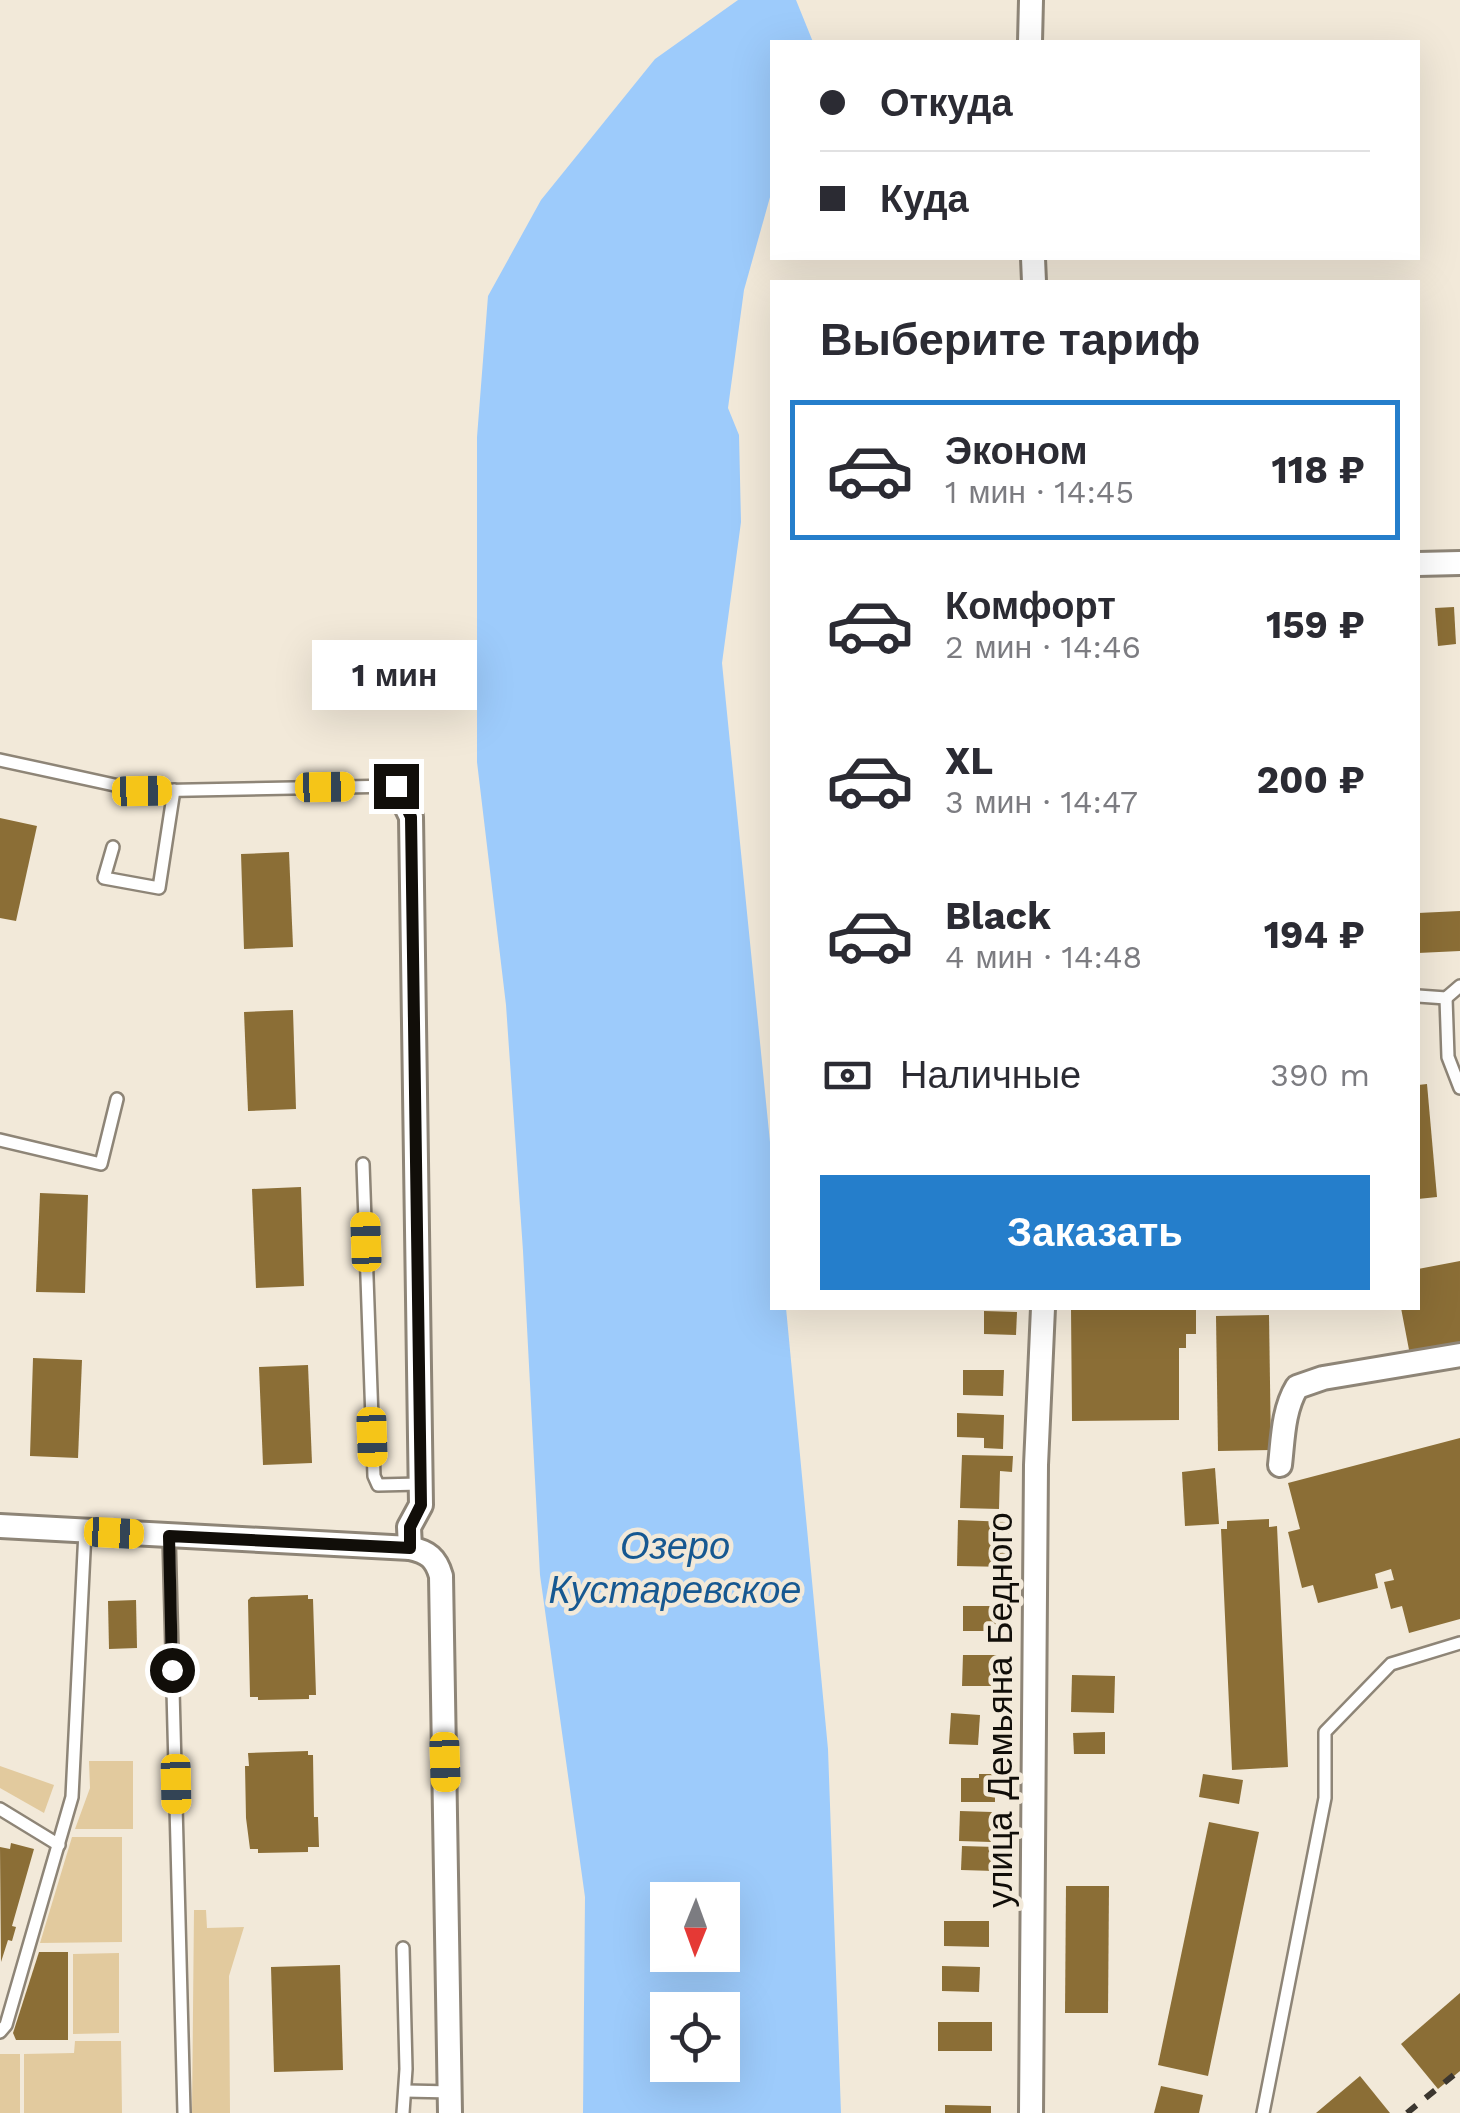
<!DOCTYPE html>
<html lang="ru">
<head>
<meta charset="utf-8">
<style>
  :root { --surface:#fff; --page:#f7f7f7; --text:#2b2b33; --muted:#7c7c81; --line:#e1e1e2; --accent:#257ecb }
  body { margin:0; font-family:"Work Sans",sans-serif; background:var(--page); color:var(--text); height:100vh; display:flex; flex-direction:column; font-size:38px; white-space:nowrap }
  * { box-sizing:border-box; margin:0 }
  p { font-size:32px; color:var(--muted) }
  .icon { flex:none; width:55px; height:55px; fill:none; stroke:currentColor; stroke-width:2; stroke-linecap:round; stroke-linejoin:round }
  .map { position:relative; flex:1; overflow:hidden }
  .panel { position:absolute; left:770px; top:280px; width:650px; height:1030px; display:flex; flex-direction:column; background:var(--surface); border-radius:0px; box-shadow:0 10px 40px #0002 }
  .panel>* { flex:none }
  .guide { position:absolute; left:770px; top:40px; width:650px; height:220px; border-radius:0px; box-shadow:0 10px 40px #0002; display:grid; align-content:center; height:220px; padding:0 50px; background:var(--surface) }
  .needle { width:65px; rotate:181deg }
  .fabs { position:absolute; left:650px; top:1882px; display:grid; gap:20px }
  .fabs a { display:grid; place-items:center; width:90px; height:90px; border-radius:0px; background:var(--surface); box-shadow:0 10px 40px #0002; font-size:50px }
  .end { position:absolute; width:45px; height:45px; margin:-22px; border:12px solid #110e09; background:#fff; box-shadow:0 0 0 5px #fff }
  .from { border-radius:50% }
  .bubble { position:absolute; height:70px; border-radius:0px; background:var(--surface); box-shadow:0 10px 40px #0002; font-size:32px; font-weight:700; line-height:70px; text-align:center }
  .car { position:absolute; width:30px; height:60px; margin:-30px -15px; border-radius:12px; box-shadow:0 0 8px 2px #0007; background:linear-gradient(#f5c518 24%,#345 0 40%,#f5c518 0 76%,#345 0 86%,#f5c518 0) }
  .guide b { display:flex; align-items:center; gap:35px; height:95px; font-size:38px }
  .guide b+b { border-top:2px solid var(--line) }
  .guide i { width:25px; height:25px; background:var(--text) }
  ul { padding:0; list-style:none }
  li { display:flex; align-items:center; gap:30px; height:140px; margin:0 20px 15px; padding:0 30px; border:5px solid transparent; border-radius:0px }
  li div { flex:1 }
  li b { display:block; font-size:38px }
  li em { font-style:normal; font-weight:700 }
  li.current { border-color:var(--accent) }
  li>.icon { width:90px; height:90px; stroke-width:1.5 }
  h2 { padding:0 50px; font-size:45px; line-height:120px }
  .pay { display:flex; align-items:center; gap:25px; height:110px; padding:0 50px; font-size:38px }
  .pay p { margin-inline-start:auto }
  .cta { display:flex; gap:20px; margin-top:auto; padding:20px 50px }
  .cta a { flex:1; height:115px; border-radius:0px; background:var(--accent); color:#fff; font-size:40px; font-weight:700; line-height:115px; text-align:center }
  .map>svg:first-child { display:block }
  .green { fill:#e2ca9e }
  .water { fill:#9dcbfb; fill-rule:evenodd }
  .building { fill:#8b6e36 }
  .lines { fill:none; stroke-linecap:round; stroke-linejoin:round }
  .service-casing { stroke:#8e8577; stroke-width:16 }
  .minor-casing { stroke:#8e8577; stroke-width:28 }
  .service { stroke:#fff; stroke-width:11 }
  .minor { stroke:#fff; stroke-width:22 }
  .rail { stroke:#3b362f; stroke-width:6; stroke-dasharray:12 12; stroke-linecap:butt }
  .route { stroke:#110e09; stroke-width:12 }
  .labels { text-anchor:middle; stroke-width:9; stroke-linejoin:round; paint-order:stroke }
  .street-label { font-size:35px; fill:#110e09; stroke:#f2e9d9 }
  .water-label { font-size:38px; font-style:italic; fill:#165891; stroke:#f2e9d9 }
</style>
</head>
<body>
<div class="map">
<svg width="1460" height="2113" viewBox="0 0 1460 2113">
  <rect width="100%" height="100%" fill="#f2e9d9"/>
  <g class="green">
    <polygon points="89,1761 133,1761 133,1829 75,1829 90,1788"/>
    <polygon points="0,1766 54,1785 44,1813 0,1788"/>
    <polygon points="72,1837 122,1837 122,1942 40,1943"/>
    <polygon points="194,1910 206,1910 207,1928 244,1927 229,1976 230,2113 192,2113"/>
    <polygon points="119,1953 119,2033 73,2034 73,1954"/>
    <polygon points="75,2041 121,2041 122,2113 24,2113 24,2054 74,2053"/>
    <rect x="0" y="2054" width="20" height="59"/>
  </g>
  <path class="water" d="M738,0H796L813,42H772V190L744,290L728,408L739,435L741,522L722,663L772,1162V1308H786L828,1749L841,2113H583L585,1897L540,1575L523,1251L506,1005L477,762V437L488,296L541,200L655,59ZM668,1900H722V1955H668ZM668,2010H722V2065H668Z"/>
  <g class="building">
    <polygon points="1454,607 1456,644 1438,646 1435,608"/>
    <polygon points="0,818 37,826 16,921 0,918"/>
    <polygon points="289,852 293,947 244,949 241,854"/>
    <polygon points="1460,911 1460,951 1418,953 1418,913"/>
    <polygon points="293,1010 296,1109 248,1111 244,1012"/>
    <polygon points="1427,1084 1437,1197 1418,1199 1418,1085"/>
    <polygon points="301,1187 304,1286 256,1288 252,1189"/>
    <polygon points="40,1193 88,1195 85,1293 36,1292"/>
    <polygon points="1460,1261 1460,1346 1410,1355 1401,1308 1418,1308 1418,1269"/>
    <polygon points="1071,1308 1196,1308 1196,1334 1186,1334 1186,1348 1179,1348 1179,1420 1072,1421"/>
    <polygon points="984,1311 1017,1312 1016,1335 984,1334"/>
    <polygon points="1269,1315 1271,1450 1218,1451 1216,1316"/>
    <polygon points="33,1358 82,1360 78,1458 30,1456"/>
    <polygon points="308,1365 312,1463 263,1465 259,1367"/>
    <polygon points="963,1370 1004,1370 1003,1396 963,1395"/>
    <polygon points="957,1413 1004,1415 1003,1449 984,1448 984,1438 957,1437"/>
    <polygon points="1460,1438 1460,1619 1409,1633 1402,1606 1391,1609 1384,1582 1394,1580 1391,1569 1375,1574 1378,1588 1318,1603 1313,1585 1302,1588 1288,1532 1300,1529 1288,1483"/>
    <polygon points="962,1455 1013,1456 1012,1472 1000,1471 999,1509 960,1508"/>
    <polygon points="1215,1468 1219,1524 1185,1526 1182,1472"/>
    <polygon points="1269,1519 1269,1527 1277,1526 1288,1767 1232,1770 1221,1529 1227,1529 1227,1521"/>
    <polygon points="958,1520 1009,1522 1008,1567 957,1566"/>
    <polygon points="308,1595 308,1599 313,1599 316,1695 309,1695 309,1699 258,1700 258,1697 250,1697 248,1600 251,1597"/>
    <polygon points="136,1600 137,1648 109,1649 108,1601"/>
    <rect x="963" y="1606" width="37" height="25"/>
    <polygon points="963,1655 999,1655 998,1686 962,1686"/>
    <polygon points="1072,1675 1115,1676 1114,1713 1071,1712"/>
    <polygon points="951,1713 980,1715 978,1745 949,1744"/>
    <polygon points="1105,1732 1105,1754 1074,1754 1073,1733"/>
    <polygon points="308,1751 308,1755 313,1755 314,1817 318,1817 319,1847 308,1847 308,1852 258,1853 258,1849 250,1849 246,1818 245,1766 249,1766 248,1753"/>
    <polygon points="979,1774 995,1774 995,1802 961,1802 961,1778 979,1778"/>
    <polygon points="1203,1774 1243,1780 1239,1804 1199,1797"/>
    <polygon points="960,1811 992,1812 991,1842 959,1841"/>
    <polygon points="1209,1822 1259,1832 1208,2076 1158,2065"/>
    <polygon points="11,1843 34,1849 12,1926 16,1927 12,1941 8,1940 1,1962 0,1847 10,1849"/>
    <polygon points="962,1846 996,1847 995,1871 961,1870"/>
    <polygon points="1066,1886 1109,1886 1108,2013 1065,2013"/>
    <polygon points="944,1921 989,1921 989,1947 944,1946"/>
    <polygon points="39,1952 68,1952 68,2040 16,2040 13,2033"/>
    <polygon points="340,1965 343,2070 274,2072 271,1967"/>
    <polygon points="942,1966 980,1967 979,1992 942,1991"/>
    <polygon points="1460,1993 1460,2071 1438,2089 1401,2044"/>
    <rect x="938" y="2022" width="54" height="29"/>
    <polygon points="1360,2076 1390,2113 1316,2113"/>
    <polygon points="1161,2086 1203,2095 1199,2113 1154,2113"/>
    <polygon points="945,2105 991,2106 991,2113 945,2113"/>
  </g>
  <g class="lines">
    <g class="service-casing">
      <g id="service">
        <polyline points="0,760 142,791 396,786"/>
        <polyline points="113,847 104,878 159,888 174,790"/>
        <polyline points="1418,996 1446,998 1460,986"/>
        <polyline points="1446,998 1448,1057 1460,1088"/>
        <polyline points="0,1140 101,1164 117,1099"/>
        <polyline points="363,1164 374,1476 378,1485 420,1484"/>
        <polyline points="169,1536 184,2113"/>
        <polyline points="0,1809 59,1845"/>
        <polyline points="403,1948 406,2069 403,2113"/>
        <polyline points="0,2032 6,2025 72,1797 85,1531"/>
        <polyline points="405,2091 452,2092"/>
        <polyline points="1263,2113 1325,1798 1325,1732 1391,1664 1460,1643"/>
      </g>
    </g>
    <g class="minor-casing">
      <g id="minor">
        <polyline points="1030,42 1031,0"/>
        <polyline points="1033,258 1034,282"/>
        <polyline points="1418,564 1460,563"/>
        <path d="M396,786L411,817L421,1505L409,1527L410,1548C428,1552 436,1558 441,1576L450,2113"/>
        <path d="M1280,1465C1283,1439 1283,1410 1297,1387L1323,1378L1460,1355"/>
        <polyline points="0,1526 410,1548"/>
        <polyline points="1031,2113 1036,1465 1043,1308"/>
      </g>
    </g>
    <use href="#service" class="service"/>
    <use href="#minor" class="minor"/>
    <polyline class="rail" points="1407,2113 1460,2070"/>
  </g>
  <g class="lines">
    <polyline class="route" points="172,1670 169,1536 410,1548 410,1527 421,1505 411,817 396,786"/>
  </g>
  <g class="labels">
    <g class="street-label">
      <text transform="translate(1000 1710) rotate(-90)" y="12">улица Демьяна Бедного</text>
    </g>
    <g class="water-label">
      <text x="675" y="1559">Озеро<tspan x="675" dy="44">Кустаревское</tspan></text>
    </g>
  </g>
</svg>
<div class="fabs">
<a><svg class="needle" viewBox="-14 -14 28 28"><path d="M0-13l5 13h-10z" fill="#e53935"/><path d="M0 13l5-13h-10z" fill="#7c7c81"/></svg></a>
<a><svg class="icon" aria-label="locate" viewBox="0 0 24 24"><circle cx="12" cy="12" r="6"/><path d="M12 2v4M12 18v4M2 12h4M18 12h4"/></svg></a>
</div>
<i class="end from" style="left:172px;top:1670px"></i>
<i class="end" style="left:396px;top:786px"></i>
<div class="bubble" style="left:312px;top:640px;width:165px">1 мин</div>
<i class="car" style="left:325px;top:787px;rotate:89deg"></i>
<i class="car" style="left:142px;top:791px;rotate:89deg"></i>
<i class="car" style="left:366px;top:1242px;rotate:358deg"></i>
<i class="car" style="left:372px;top:1437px;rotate:178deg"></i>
<i class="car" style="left:114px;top:1533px;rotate:93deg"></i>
<i class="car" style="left:445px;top:1762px;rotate:178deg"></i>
<i class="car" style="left:176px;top:1784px;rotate:179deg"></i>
<div class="guide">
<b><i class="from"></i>Откуда</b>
<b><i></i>Куда</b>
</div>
<section class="panel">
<h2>Выберите тариф</h2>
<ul>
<li class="current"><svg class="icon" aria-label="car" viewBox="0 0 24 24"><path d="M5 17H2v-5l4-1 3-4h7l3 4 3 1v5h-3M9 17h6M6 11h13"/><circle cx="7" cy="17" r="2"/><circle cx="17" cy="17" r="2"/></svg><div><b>Эконом</b><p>1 мин · 14:45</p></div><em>118 ₽</em></li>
<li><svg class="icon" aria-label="car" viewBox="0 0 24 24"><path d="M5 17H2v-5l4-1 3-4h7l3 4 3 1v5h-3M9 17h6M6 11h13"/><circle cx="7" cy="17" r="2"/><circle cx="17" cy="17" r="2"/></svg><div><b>Комфорт</b><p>2 мин · 14:46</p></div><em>159 ₽</em></li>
<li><svg class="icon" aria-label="car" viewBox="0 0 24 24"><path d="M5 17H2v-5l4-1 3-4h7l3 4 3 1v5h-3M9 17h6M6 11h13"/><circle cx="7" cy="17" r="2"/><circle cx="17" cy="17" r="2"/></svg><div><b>XL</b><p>3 мин · 14:47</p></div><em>200 ₽</em></li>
<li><svg class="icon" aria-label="car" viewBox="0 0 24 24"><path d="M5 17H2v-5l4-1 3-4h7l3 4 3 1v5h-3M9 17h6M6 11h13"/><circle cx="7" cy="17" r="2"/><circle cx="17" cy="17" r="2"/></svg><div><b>Black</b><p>4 мин · 14:48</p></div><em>194 ₽</em></li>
</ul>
<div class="pay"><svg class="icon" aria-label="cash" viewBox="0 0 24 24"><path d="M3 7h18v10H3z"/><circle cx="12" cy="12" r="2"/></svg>Наличные<p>390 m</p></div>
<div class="cta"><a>Заказать</a></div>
</section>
</div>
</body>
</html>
